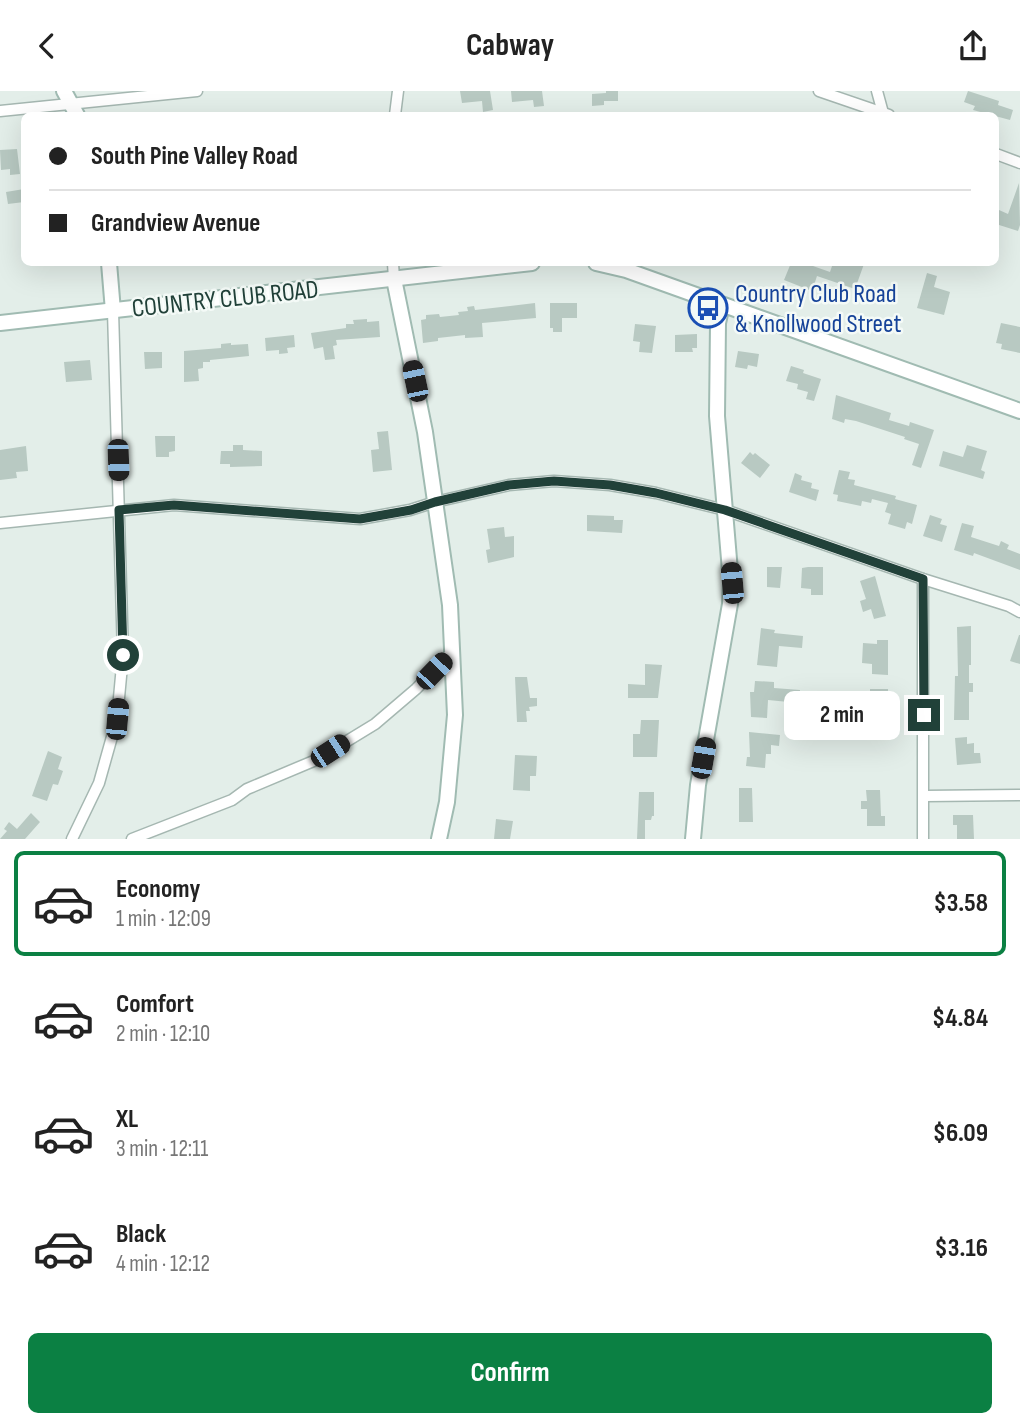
<!DOCTYPE html>
<html lang="en">
<head>
<meta charset="utf-8">
<style>
  :root { --surface:#fff; --page:#f2f2f2; --text:#222; --muted:#767676; --line:#e0e0e0; --accent:#0b8043 }
  body { margin:0; font-family:"Sofia Sans Condensed",sans-serif; background:var(--page); color:var(--text); height:100vh; display:flex; flex-direction:column; font-size:26px; white-space:nowrap }
  * { box-sizing:border-box; margin:0 }
  p { font-size:23px; color:var(--muted) }
  .icon { flex:none; width:38px; height:38px; fill:none; stroke:currentColor; stroke-width:2; stroke-linecap:round; stroke-linejoin:round }
  .map { position:relative; height:748px; overflow:hidden }
  .details { display:flex; flex-direction:column; background:var(--surface); flex:1 }
  .details>* { flex:none }
  .banner { position:absolute; left:21px; top:21px; width:978px; height:154px; border-radius:10px; box-shadow:0 7px 28px #0002; display:grid; align-content:center; height:154px; padding:0 28px; background:var(--surface) }
  .end { position:absolute; width:32px; height:32px; margin:-16px; border:9px solid #214139; background:#fff; box-shadow:0 0 0 4px #fff }
  .from { border-radius:50% }
  .bubble { position:absolute; height:49px; border-radius:10px; background:var(--surface); box-shadow:0 7px 28px #0002; font-size:23px; font-weight:700; line-height:49px; text-align:center }
  .car { position:absolute; width:21px; height:42px; margin:-21px -10px; border-radius:9px; box-shadow:0 0 5px 2px #0007; background:linear-gradient(#222 24%,#8ab4d8 0 40%,#222 0 76%,#8ab4d8 0 86%,#222 0) }
  .banner b { display:flex; align-items:center; gap:24px; height:66px; font-size:26px }
  .banner b+b { border-top:2px solid var(--line) }
  .banner i { width:18px; height:18px; background:var(--text) }
  ul { padding:12px 0 0; list-style:none }
  li { display:flex; align-items:center; gap:21px; height:105px; margin:0 14px 10px; padding:0 14px; border:4px solid transparent; border-radius:10px }
  li div { flex:1 }
  li b { display:block; font-size:26px }
  li em { font-style:normal; font-weight:700 }
  li.selected { border-color:var(--accent) }
  li>.icon { width:63px; height:63px; stroke-width:1.5 }
  .cta { display:flex; gap:14px; margin-top:auto; padding:14px 28px }
  .cta a { flex:1; height:80px; border-radius:10px; background:var(--accent); color:#fff; font-size:28px; font-weight:700; line-height:80px; text-align:center }
  header { display:flex; justify-content:space-between; align-items:center; height:91px; padding:0 28px; background:var(--surface); font-size:32px; font-weight:700 }
  .map>svg:first-child { display:block }
  .building { fill:#b8c9c2 }
  .lines { fill:none; stroke-linecap:round; stroke-linejoin:round }
  .street-casing { stroke:#a5b7b1; stroke-width:13 }
  .secondary-casing { stroke:#a0bbb2; stroke-width:18 }
  .street { stroke:#fff; stroke-width:10 }
  .secondary { stroke:#fff; stroke-width:14 }
  .route { stroke:#214139; stroke-width:9 }
  .labels { text-anchor:middle; stroke-width:5; stroke-linejoin:round; paint-order:stroke }
  .transit-label { font-size:26px; fill:#164399; stroke:#f4faf7; text-anchor:start }
  .street-label { font-size:26px; fill:#214139; stroke:#f4faf7 }
</style>
</head>
<body>
<header><svg class="icon" aria-label="back" viewBox="0 0 24 24"><path d="M15 5l-7 7 7 7"/></svg>Cabway<svg class="icon" aria-label="share" viewBox="0 0 24 24"><path d="M12 15V3M7 8l5-5 5 5M5 13v7h14v-7"/></svg></header>
<div class="map">
<svg width="1020" height="748" viewBox="0 0 1020 748">
  <rect width="100%" height="100%" fill="#e3eee9"/>
  <g class="building">
    <polygon points="460,0 490,0 493,19 483,21 482,10 462,12"/>
    <polygon points="511,0 542,0 544,15 534,16 533,9 512,11"/>
    <polygon points="606,0 618,0 618,10 604,10 604,14 592,15 592,3 606,2"/>
    <polygon points="968,0 999,10 998,14 1013,19 1010,29 973,19 975,15 964,11"/>
    <polygon points="17,58 20,83 10,84 10,78 1,79 0,59"/>
    <polygon points="1019,92 1020,134 1018,140 996,133 996,128 999,119 1008,123"/>
    <polygon points="24,98 24,111 8,113 6,101"/>
    <polygon points="791,172 814,172 813,175 830,181 833,172 864,173 855,198 817,185 812,200 784,189"/>
    <polygon points="927,182 937,185 934,196 950,201 944,224 917,217"/>
    <polygon points="535,212 536,227 482,232 483,246 465,247 465,244 438,247 438,250 423,252 421,229 426,228 426,224 439,223 440,226 459,224 458,221 468,220 467,216 474,215 475,219"/>
    <polygon points="550,212 577,212 577,227 562,227 562,241 553,241 553,237 550,237"/>
    <polygon points="367,228 367,231 379,230 380,246 336,249 337,254 333,255 335,268 325,269 323,256 314,258 311,242 346,237 346,233 354,233 353,229"/>
    <polygon points="1001,232 1020,236 1020,262 1001,258 1002,253 996,252"/>
    <polygon points="635,233 656,235 652,262 639,261 640,251 633,250"/>
    <polygon points="697,243 697,257 692,257 693,261 675,261 675,244"/>
    <polygon points="294,244 295,256 287,257 288,262 279,263 279,259 266,260 265,247"/>
    <polygon points="231,252 231,254 248,253 249,265 210,269 210,271 203,271 203,277 198,278 199,290 184,291 184,260 221,257 221,253"/>
    <polygon points="738,260 759,263 757,276 748,274 747,278 735,276"/>
    <polygon points="144,261 162,261 162,277 145,278"/>
    <polygon points="90,269 92,289 66,291 64,271"/>
    <polygon points="791,275 804,279 803,282 821,288 814,310 806,308 808,301 797,298 798,293 786,290"/>
    <polygon points="836,304 891,322 889,329 909,335 910,331 934,339 921,377 912,374 919,353 904,348 905,346 856,330 845,328 844,332 832,328"/>
    <polygon points="388,340 392,379 373,381 371,359 379,358 377,341"/>
    <polygon points="155,345 175,345 175,360 169,361 169,366 156,366"/>
    <polygon points="233,354 243,354 243,359 262,360 262,375 230,376 230,373 220,373 221,360 233,360"/>
    <polygon points="967,354 987,360 981,379 985,381 983,388 939,375 943,360 963,366"/>
    <polygon points="26,355 28,380 16,381 17,387 0,389 0,359"/>
    <polygon points="750,361 753,364 755,362 770,374 760,387 741,372"/>
    <polygon points="839,379 850,381 848,388 855,389 854,394 896,405 895,408 917,414 912,433 907,431 905,438 888,433 891,423 885,421 888,412 872,408 871,412 862,410 861,415 837,410 838,404 833,403"/>
    <polygon points="795,382 802,385 801,389 812,392 811,397 819,399 816,410 789,401"/>
    <polygon points="587,424 614,425 614,429 623,429 622,442 587,440"/>
    <polygon points="930,424 942,428 940,433 947,435 942,451 923,445"/>
    <polygon points="962,432 974,435 971,446 999,455 1001,450 1009,454 1007,458 1020,463 1020,479 974,462 973,465 954,459"/>
    <polygon points="504,436 505,446 514,445 514,466 488,472 486,459 490,458 487,438"/>
    <polygon points="767,476 782,476 780,497 767,496"/>
    <polygon points="808,476 823,476 823,504 811,504 811,498 801,497 802,477"/>
    <polygon points="875,485 886,525 874,528 871,518 863,521 860,510 866,508 860,490"/>
    <polygon points="971,535 971,574 969,574 969,592 973,592 973,601 969,601 969,629 954,629 955,585 958,585 957,536"/>
    <polygon points="761,537 775,539 774,542 803,545 802,557 779,555 777,576 757,574"/>
    <polygon points="1019,544 1020,544 1020,573 1010,570"/>
    <polygon points="877,549 888,549 888,584 872,583 872,573 862,572 863,552 877,553"/>
    <polygon points="645,573 662,574 658,607 628,607 628,593 645,594"/>
    <polygon points="515,586 527,586 530,607 537,607 537,615 529,616 530,620 526,620 527,631 517,631"/>
    <polygon points="755,590 774,591 774,597 800,599 799,612 768,609 767,627 751,626 750,601 754,601"/>
    <polygon points="870,598 888,598 888,634 874,633 875,605 870,605"/>
    <polygon points="641,629 659,629 657,666 633,666 633,643 640,643"/>
    <polygon points="749,641 780,644 779,655 771,654 771,663 766,663 765,677 746,675 747,666 750,666"/>
    <polygon points="967,646 967,653 974,652 974,662 980,662 981,672 957,674 955,647"/>
    <polygon points="48,660 62,666 58,678 63,680 58,694 53,693 47,710 32,705"/>
    <polygon points="515,664 537,665 536,685 530,685 530,700 513,699"/>
    <polygon points="739,697 752,697 753,731 739,731"/>
    <polygon points="866,699 880,699 881,725 885,725 885,735 867,735 867,718 861,718 861,710 867,710"/>
    <polygon points="639,701 654,701 654,725 652,725 651,729 645,729 645,748 637,748"/>
    <polygon points="31,722 40,731 25,748 0,748 7,740 4,738 9,731 17,738"/>
    <polygon points="953,724 973,724 974,748 957,748 957,734 953,734"/>
    <polygon points="496,728 513,730 510,748 494,748"/>
  </g>
  <g class="lines">
    <g class="street-casing">
      <g id="street">
        <polyline points="819,0 889,24"/>
        <polyline points="877,0 883,22"/>
        <polyline points="0,20 197,0"/>
        <polyline points="395,24 398,0"/>
        <polyline points="996,63 1020,72"/>
        <polyline points="393,172 394,188"/>
        <polyline points="0,432 174,414 360,428 410,419 435,411 509,394 554,390 610,394 656,402 725,419 923,488 1009,515 1020,521"/>
        <polyline points="923,488 923,748"/>
        <polyline points="925,705 1020,704"/>
        <polyline points="72,748 99,692 117,628 123,564 113,220"/>
        <polyline points="132,748 232,709 247,698 316,669 375,633 416,598 451,562"/>
      </g>
    </g>
    <g class="secondary-casing">
      <g id="secondary">
        <polyline points="64,0 77,24"/>
        <polyline points="109,172 113,220"/>
        <polyline points="596,172 626,179 1020,320"/>
        <polyline points="394,188 425,341 450,514 455,624 447,711 439,748"/>
        <polyline points="0,232 532,172"/>
        <polyline points="693,748 698,694 730,513 731,492 717,325 718,232 722,214"/>
      </g>
    </g>
    <use href="#street" class="street"/>
    <use href="#secondary" class="secondary"/>
  </g>
  <g class="lines">
    <polyline class="route" points="123,564 119,419 174,414 360,428 411,419 435,411 509,394 554,390 610,394 656,402 725,419 923,488 924,624"/>
  </g>
  <defs>
    <g id="bus-ring" transform="scale(2.0125)"><circle r="9.5" fill="#f4faf7" stroke="#1a4fb4" stroke-width="1.5"/><path d="M-5-6H5V4H4V6H2V4H-2V6H-4V4H-5ZM-3.5-4V0h7V-4ZM-3.5 1.2v1.5H-2V1.2ZM2 1.2v1.5H3.5V1.2Z" fill="#1a4fb4"/></g>
  </defs>
  <g fill-rule="evenodd">
    <use href="#bus-ring" x="708" y="217"/>
  </g>
  <g class="labels">
    <g class="transit-label">
      <text x="735" y="211">Country Club Road<tspan x="735" dy="30">&amp; Knollwood Street</tspan></text>
    </g>
    <g class="street-label">
      <text transform="translate(225 207) rotate(-6)" y="9">COUNTRY CLUB ROAD</text>
    </g>
  </g>
</svg>
<i class="end from" style="left:123px;top:564px"></i>
<i class="end" style="left:924px;top:624px"></i>
<div class="bubble" style="left:784px;top:600px;width:116px">2 min</div>
<i class="car" style="left:415px;top:290px;rotate:348deg"></i>
<i class="car" style="left:118px;top:369px;rotate:178deg"></i>
<i class="car" style="left:732px;top:492px;rotate:355deg"></i>
<i class="car" style="left:434px;top:580px;rotate:44deg"></i>
<i class="car" style="left:117px;top:628px;rotate:5deg"></i>
<i class="car" style="left:330px;top:660px;rotate:57deg"></i>
<i class="car" style="left:703px;top:667px;rotate:10deg"></i>
<div class="banner">
<b><i class="from"></i>South Pine Valley Road</b>
<b><i></i>Grandview Avenue</b>
</div>
</div>
<section class="details">
<ul>
<li class="selected"><svg class="icon" aria-label="car" viewBox="0 0 24 24"><path d="M5 17H2v-5l4-1 3-4h7l3 4 3 1v5h-3M9 17h6M6 11h13"/><circle cx="7" cy="17" r="2"/><circle cx="17" cy="17" r="2"/></svg><div><b>Economy</b><p>1 min · 12:09</p></div><em>$3.58</em></li>
<li><svg class="icon" aria-label="car" viewBox="0 0 24 24"><path d="M5 17H2v-5l4-1 3-4h7l3 4 3 1v5h-3M9 17h6M6 11h13"/><circle cx="7" cy="17" r="2"/><circle cx="17" cy="17" r="2"/></svg><div><b>Comfort</b><p>2 min · 12:10</p></div><em>$4.84</em></li>
<li><svg class="icon" aria-label="car" viewBox="0 0 24 24"><path d="M5 17H2v-5l4-1 3-4h7l3 4 3 1v5h-3M9 17h6M6 11h13"/><circle cx="7" cy="17" r="2"/><circle cx="17" cy="17" r="2"/></svg><div><b>XL</b><p>3 min · 12:11</p></div><em>$6.09</em></li>
<li><svg class="icon" aria-label="car" viewBox="0 0 24 24"><path d="M5 17H2v-5l4-1 3-4h7l3 4 3 1v5h-3M9 17h6M6 11h13"/><circle cx="7" cy="17" r="2"/><circle cx="17" cy="17" r="2"/></svg><div><b>Black</b><p>4 min · 12:12</p></div><em>$3.16</em></li>
</ul>
<div class="cta"><a>Confirm</a></div>
</section>
</body>
</html>
